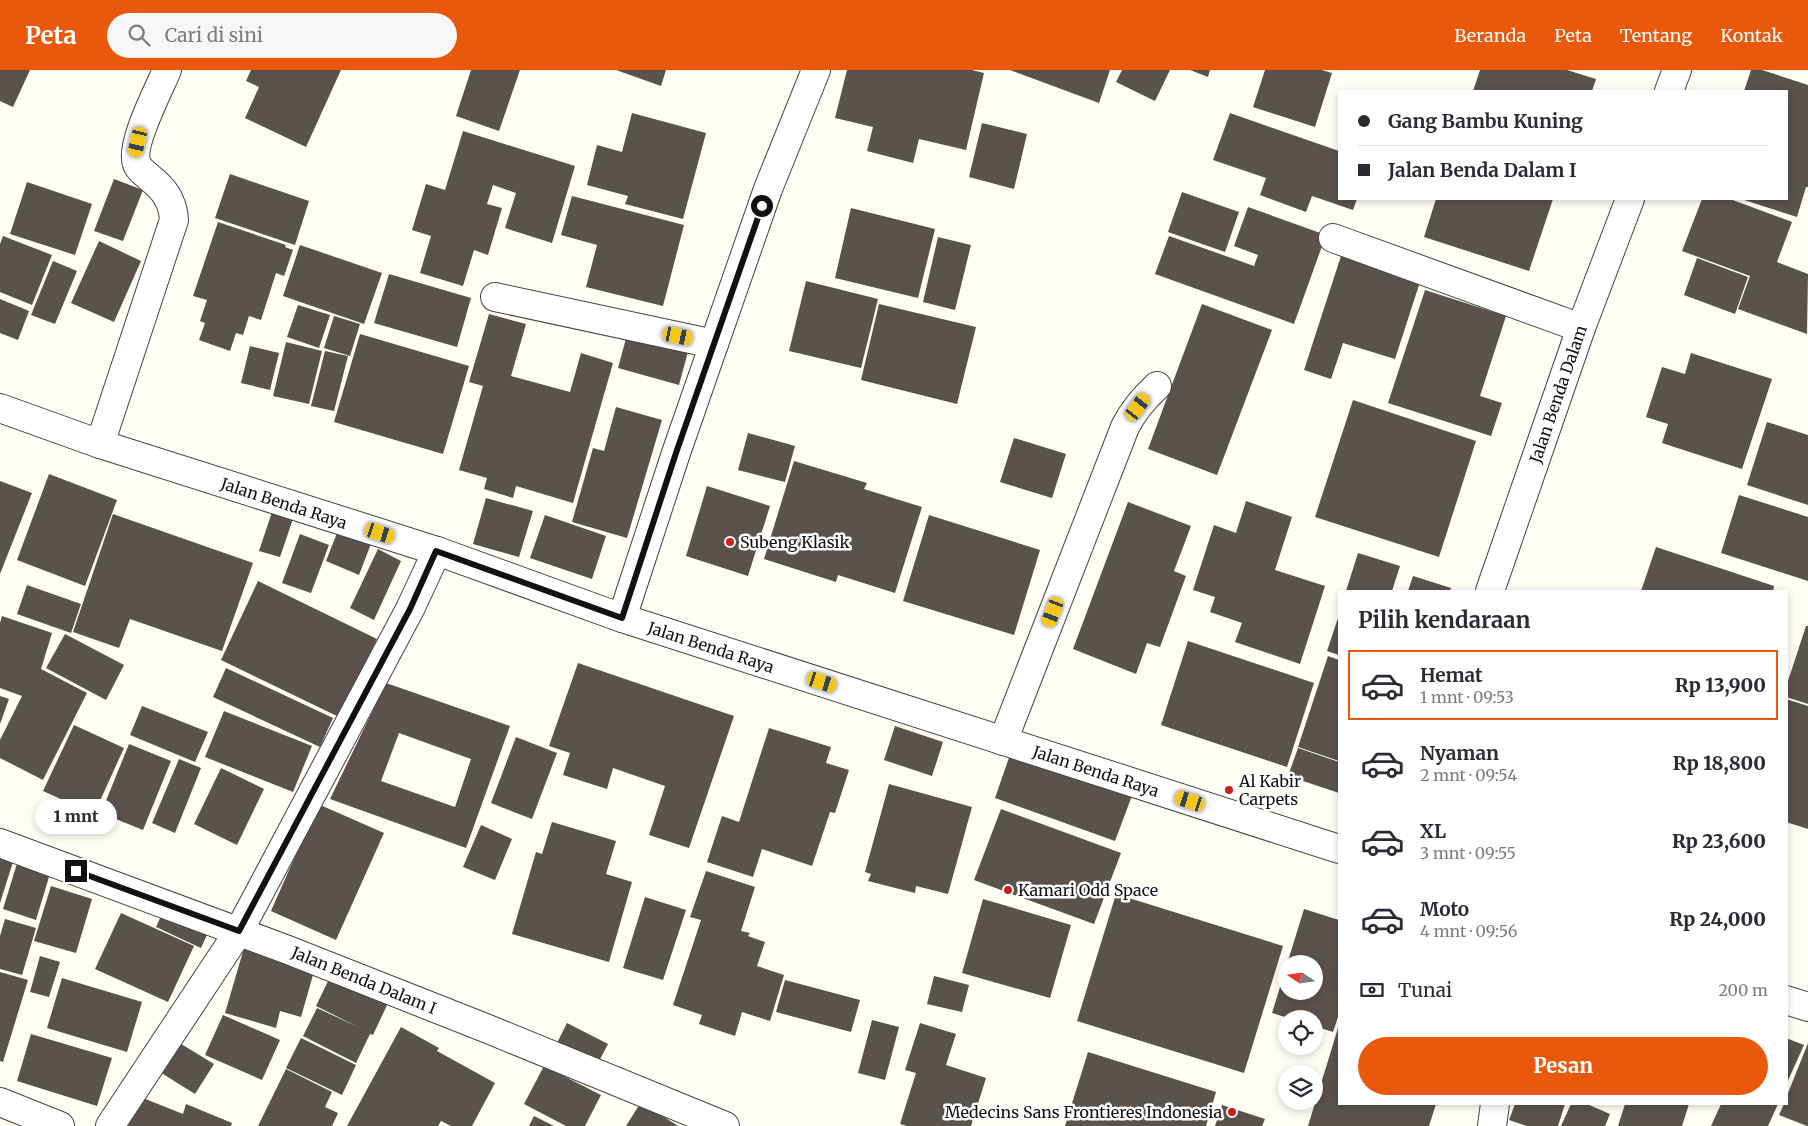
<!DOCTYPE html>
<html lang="id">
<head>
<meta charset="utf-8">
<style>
  :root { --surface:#fff; --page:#f7f7f7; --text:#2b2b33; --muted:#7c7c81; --line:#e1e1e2; --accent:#ea580c }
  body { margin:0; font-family:Merriweather,serif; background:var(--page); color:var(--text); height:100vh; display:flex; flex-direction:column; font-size:19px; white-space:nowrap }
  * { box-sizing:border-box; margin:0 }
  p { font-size:16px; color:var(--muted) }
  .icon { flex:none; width:28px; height:28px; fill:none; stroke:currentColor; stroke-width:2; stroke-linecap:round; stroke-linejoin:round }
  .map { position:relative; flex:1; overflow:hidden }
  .sheet { position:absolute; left:1338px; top:520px; width:450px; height:515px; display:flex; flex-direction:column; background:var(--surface); border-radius:0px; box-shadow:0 2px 8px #0003 }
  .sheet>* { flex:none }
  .hud { position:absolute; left:1338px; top:20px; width:450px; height:110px; border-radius:0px; box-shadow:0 2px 8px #0003; display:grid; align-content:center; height:110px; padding:0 20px; background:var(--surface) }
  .needle { width:32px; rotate:283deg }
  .tools { position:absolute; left:1278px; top:885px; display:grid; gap:10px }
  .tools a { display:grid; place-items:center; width:45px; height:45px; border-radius:50%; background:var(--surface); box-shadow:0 2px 8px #0003; font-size:25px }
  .end { position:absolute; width:22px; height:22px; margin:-11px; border:6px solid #111; background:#fff; box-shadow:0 0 0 2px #fff }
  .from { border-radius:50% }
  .bubble { position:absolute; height:35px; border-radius:18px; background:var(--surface); box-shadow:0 2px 8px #0003; font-size:16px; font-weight:800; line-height:35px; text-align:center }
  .car { position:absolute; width:15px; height:30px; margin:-15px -8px; border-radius:6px; box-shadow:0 0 4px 1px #0007; background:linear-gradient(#f5c518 24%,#345 0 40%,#f5c518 0 76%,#345 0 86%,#f5c518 0) }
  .hud b { display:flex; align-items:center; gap:18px; height:48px; font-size:19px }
  .hud b+b { border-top:1px solid var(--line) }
  .hud i { width:12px; height:12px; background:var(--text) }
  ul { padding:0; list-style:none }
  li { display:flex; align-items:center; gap:15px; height:70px; margin:0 10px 8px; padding:0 10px; border:2px solid transparent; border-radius:0px }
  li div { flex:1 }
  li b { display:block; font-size:19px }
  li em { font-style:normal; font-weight:800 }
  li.current { border-color:var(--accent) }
  li>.icon { width:45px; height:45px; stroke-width:1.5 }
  h2 { padding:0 20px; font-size:22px; line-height:60px }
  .pay { display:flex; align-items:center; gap:12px; height:55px; padding:0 20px; font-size:19px }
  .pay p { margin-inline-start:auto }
  .cta { display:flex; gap:10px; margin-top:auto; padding:10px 20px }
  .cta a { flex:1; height:58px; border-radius:30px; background:var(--accent); color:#fff; font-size:20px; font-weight:800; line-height:58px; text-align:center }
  header { display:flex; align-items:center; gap:30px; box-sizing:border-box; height:70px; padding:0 25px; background:var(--accent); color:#fff }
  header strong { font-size:24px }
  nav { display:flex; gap:28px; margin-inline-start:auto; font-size:18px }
  .search { width:350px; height:45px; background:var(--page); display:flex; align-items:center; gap:12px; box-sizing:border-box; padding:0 18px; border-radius:28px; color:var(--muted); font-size:19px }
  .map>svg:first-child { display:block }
  .building { fill:#5a524c; fill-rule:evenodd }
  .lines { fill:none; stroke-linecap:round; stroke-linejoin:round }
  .minor-casing { stroke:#444; stroke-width:30 }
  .minor { stroke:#fff; stroke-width:28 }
  .route { stroke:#111; stroke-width:6 }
  .poi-dot { fill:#ce1d1b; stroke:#fff; stroke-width:2 }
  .labels { text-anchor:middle; stroke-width:5; stroke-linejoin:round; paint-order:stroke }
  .street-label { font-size:16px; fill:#111; stroke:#fff }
  .poi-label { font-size:16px; fill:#111; stroke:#fff; text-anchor:start }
</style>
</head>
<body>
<header>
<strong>Peta</strong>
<div class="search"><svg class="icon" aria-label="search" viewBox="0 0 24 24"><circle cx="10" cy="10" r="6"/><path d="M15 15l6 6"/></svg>Cari di sini</div>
<nav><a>Beranda</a><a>Peta</a><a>Tentang</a><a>Kontak</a></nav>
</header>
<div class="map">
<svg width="1808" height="1056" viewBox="0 0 1808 1056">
  <rect width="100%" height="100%" fill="#fffef4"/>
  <g class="building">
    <polygon points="0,0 30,0 13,37 0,31"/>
    <polygon points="251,0 341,0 306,77 245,48 259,17 246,11"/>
    <polygon points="471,0 520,0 499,61 456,46"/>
    <polygon points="616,0 666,0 661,16"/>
    <polygon points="847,0 972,0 984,3 966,80 919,69 913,93 867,81 873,57 835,48"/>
    <polygon points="1010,0 1110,0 1099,33"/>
    <polygon points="1122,0 1170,0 1155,31 1116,12"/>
    <polygon points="1190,0 1210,0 1208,7"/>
    <polygon points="1265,0 1322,0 1332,3 1315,57 1253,37"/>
    <polygon points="1480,0 1567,0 1596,9 1592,21 1473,21"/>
    <polygon points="1751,0 1762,0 1808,15 1808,117 1806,117 1797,147 1741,129 1786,129 1786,21 1744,21"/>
    <polygon points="632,43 706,63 683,149 625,134 628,126 587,115 597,75 622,82"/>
    <polygon points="1230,43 1339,81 1339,129 1357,129 1353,140 1312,126 1306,142 1260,125 1266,108 1213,90"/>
    <polygon points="982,53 1027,64 1014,119 969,107"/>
    <polygon points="463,61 575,96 552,173 505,158 516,123 493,115 487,134 502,138 488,185 474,180 463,216 420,203 431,166 412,160 426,114 445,120"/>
    <polygon points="230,104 309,131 295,175 215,148"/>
    <polygon points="114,109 143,120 123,171 94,161"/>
    <polygon points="27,112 92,134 75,185 10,164"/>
    <polygon points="1182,122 1239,142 1225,182 1168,162"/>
    <polygon points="572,126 684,155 663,236 586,217 597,175 561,165"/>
    <polygon points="1436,129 1553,129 1529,201 1424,167"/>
    <polygon points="1702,129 1730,129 1792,152 1777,192 1808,204 1807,264 1738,239 1750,206 1682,181"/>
    <polygon points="1248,137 1326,165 1294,254 1155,204 1169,166 1254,196 1258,185 1234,176"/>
    <polygon points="851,138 935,159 918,228 835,208"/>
    <polygon points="218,152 286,175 285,177 293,180 284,206 276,203 261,250 249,246 243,265 236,263 230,281 199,270 205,253 200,251 207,230 193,226"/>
    <polygon points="3,166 52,185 32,235 0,222 0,174"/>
    <polygon points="938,167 971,175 955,240 923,232"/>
    <polygon points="99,171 141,191 114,252 71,233"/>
    <polygon points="300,175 382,203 364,254 283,226"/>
    <polygon points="1341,186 1420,212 1395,289 1343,273 1331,309 1304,300"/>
    <polygon points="1697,188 1748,207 1735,244 1684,225"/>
    <polygon points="53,191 77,201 55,254 31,245"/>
    <polygon points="389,204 471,228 457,277 374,253"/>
    <polygon points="806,211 878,229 861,298 789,281"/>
    <polygon points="1425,220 1506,246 1480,326 1502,333 1491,366 1388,333"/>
    <polygon points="0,229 29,241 18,270 0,263"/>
    <polygon points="879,234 976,257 957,334 861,310"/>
    <polygon points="1202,234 1272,260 1217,405 1148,379"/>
    <polygon points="298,235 330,245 319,278 287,267"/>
    <polygon points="489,244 526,254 511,306 570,322 581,283 613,293 573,433 516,416 513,428 484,419 487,408 459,400 483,316 469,312"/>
    <polygon points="334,246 360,254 350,286 324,278"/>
    <polygon points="628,261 689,278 679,315 618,298"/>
    <polygon points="360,264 469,296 443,384 334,352"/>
    <polygon points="286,272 322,281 309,334 273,326"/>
    <polygon points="250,276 279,283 270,320 241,313"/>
    <polygon points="325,281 348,286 334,341 311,336"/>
    <polygon points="1691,283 1772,309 1742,399 1662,373 1668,354 1646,347 1662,297 1685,304"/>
    <polygon points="1353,330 1476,371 1439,487 1315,447"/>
    <polygon points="616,337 662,350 627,468 572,452 593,378 604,381"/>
    <polygon points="1767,352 1808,365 1808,435 1747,415"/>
    <polygon points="748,363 795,376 785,412 738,400"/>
    <polygon points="1014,368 1066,384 1052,428 1000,412"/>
    <polygon points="794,391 867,413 864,419 922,437 895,523 838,505 836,512 764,489"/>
    <polygon points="49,404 117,430 85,516 17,490"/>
    <polygon points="0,411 32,423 0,504"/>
    <polygon points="707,416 770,436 748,506 686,486"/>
    <polygon points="1739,425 1808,447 1808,511 1721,483"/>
    <polygon points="486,428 533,441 519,487 473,474"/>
    <polygon points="1246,431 1292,447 1275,500 1325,516 1300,594 1235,572 1242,553 1210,542 1215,527 1193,520 1214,455 1236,463"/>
    <polygon points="1128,432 1191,456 1174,501 1186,506 1160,577 1147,573 1136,604 1073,579"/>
    <polygon points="274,436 295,443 280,487 259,481"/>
    <polygon points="113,444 253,493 222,581 130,549 119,578 73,562"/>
    <polygon points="545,445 606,466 592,509 530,488"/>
    <polygon points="929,445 1040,480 1014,565 903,531"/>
    <polygon points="341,453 374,466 359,505 326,491"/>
    <polygon points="300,464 329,475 311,523 282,513"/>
    <polygon points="1656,477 1774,516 1773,521 1641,521"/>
    <polygon points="378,479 401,491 374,550 350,538"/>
    <polygon points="1358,483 1400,496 1392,521 1346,521"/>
    <polygon points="1413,506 1451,518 1450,521 1408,521"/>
    <polygon points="258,511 377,569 339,647 221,590"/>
    <polygon points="27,515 81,534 71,563 17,544"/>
    <polygon points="1339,545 1339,585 1327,581"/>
    <polygon points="2,546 52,563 41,599 87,623 43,710 0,688 0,670 22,626 0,618 0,553"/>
    <polygon points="1806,556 1808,556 1808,634 1786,627 1786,617"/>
    <polygon points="65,564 124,595 106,630 46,598"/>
    <polygon points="1188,571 1314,613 1287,697 1161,655"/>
    <polygon points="1328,586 1339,590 1339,691 1298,677"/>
    <polygon points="578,593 734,646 689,778 649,765 665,716 613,698 607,719 563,705 570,683 549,676"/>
    <polygon points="226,598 333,648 320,677 213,627"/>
    <path d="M386,613L510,656L466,778L330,729ZM399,663L471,689L455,737L381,711Z"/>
    <polygon points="0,626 9,629 0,654"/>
    <polygon points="1786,629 1808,636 1808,759 1786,752"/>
    <polygon points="142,636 208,662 195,692 130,665"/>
    <polygon points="224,641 312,676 293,722 205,687"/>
    <polygon points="74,655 124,678 94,744 43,721"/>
    <polygon points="895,656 943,672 932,706 884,690"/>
    <polygon points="769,658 831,677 826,693 849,700 835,743 830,742 812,796 762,779 753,807 707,792 722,746 739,752"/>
    <polygon points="516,667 557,683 532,749 491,733"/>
    <polygon points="129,674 171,691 143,760 101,743"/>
    <polygon points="1298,678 1339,692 1339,723 1288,706"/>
    <polygon points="1012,679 1133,723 1115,771 995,728"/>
    <polygon points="179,689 201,698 175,763 152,753"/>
    <polygon points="221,698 264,719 237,775 194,754"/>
    <polygon points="889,714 972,737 948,824 916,816 915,823 868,811 871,804 865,802"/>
    <polygon points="318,734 384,763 336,870 271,841"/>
    <polygon points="1001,739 1121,783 1094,854 974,810"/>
    <polygon points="552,752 616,771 606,804 632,812 609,892 512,864 536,782 542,784"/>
    <polygon points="481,755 512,769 495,810 463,797"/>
    <polygon points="19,787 52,797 36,850 3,839"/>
    <polygon points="0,788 13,792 0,833"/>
    <polygon points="706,801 755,817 741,861 750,863 748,866 765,872 757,896 784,905 770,951 742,942 735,966 699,954 702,945 673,935 701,850 690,847"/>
    <polygon points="51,816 92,829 76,883 34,871"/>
    <polygon points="1116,824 1283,876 1244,1003 1077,951"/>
    <polygon points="645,827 686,840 663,910 623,898"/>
    <polygon points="983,829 1071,855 1050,928 962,903"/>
    <polygon points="166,835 211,856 201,878 156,857"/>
    <polygon points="1304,839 1339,850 1339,944 1333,962 1314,956 1314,949 1291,949 1272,943 1286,898 1286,921 1314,921 1314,894 1287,894"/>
    <polygon points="121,843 194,876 168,932 95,899"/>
    <polygon points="5,849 36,858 22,905 0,899 0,866"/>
    <polygon points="246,871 297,886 294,898 313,905 301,947 280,941 276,958 225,943"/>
    <polygon points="40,886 60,892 49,927 30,922"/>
    <polygon points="0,902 28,910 3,992 0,991"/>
    <polygon points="331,905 388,933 373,965 370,964 356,993 303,966 317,938 358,957 316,936"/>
    <polygon points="934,906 969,915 962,942 927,934"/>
    <polygon points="62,908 142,932 127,982 47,958"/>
    <polygon points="785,910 860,930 851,962 776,942"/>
    <polygon points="223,945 280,970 262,1010 205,985"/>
    <polygon points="872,950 899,957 885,1010 858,1003"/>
    <polygon points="567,953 608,974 597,995 556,975"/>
    <polygon points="920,953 956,964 946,995 986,1008 971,1056 907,1056 900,1054 916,1003 905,1000"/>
    <polygon points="401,957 439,978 437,981 495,1013 472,1056 451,1056 441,1051 438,1056 347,1056"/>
    <polygon points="1338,958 1339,1034 1436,1034 1429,1056 1308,1056"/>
    <polygon points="31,964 112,988 97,1036 17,1011"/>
    <polygon points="301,968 356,995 342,1025 286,998"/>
    <polygon points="1786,968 1804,975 1786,1015"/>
    <polygon points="173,969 214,994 195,1024 155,999"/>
    <polygon points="1808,973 1808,1056 1807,1056 1779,1045 1784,1034 1786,1034 1786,1028"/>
    <polygon points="1088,982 1216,1022 1206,1056 1065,1056"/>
    <polygon points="544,996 601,1025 585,1056 566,1056 524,1034"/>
    <polygon points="286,999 332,1022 325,1037 338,1043 332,1056 258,1056"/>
    <polygon points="133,1024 183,1044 186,1034 232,1053 231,1056 129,1056 121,1053"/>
    <polygon points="641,1032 678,1056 626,1056"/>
    <polygon points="1515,1034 1565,1034 1558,1056 1527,1056 1509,1050"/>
    <polygon points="1571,1034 1587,1034 1610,1044 1605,1056 1561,1056"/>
    <polygon points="1625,1034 1689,1034 1682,1056 1618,1056"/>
    <polygon points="1721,1034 1778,1034 1768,1056 1711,1056"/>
    <polygon points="1222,1035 1265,1049 1262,1056 1215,1056"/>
    <polygon points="534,1046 554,1056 529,1056"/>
  </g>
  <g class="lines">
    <g class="minor-casing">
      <g id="minor">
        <polyline points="1669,21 1677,0"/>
        <polyline points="1333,168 1581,258"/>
        <polyline points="495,227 714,274"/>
        <polyline points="0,338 100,374 437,481 622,548 1339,779"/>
        <path d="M100,374L174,150C173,131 164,119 150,108C146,104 139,100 137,94C129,76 159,19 167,0"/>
        <polyline points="1490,521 1581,258 1630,129"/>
        <polyline points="622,548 676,383 768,119 816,0"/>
        <path d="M1003,671L1125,357C1133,341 1144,328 1157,316"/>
        <polyline points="0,773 288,880 488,959 725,1056"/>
        <polyline points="1786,930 1808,937"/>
        <polyline points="0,1032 60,1056"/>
        <polyline points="110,1056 239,861 410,539 437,481"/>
        <polyline points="1492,1056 1495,1034"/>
      </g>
    </g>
    <use href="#minor" class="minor"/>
  </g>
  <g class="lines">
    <polyline class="route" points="76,801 239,861 410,539 436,481 622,548 676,383 762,136"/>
  </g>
  <g class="poi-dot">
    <circle cx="730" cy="472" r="5"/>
    <circle cx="1229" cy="720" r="5"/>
    <circle cx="1008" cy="820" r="5"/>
    <circle cx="1232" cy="1042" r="5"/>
  </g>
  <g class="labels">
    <g class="street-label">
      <text transform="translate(1558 324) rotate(-71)" y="6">Jalan Benda Dalam</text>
      <text transform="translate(284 433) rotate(18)" y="6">Jalan Benda Raya</text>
      <text transform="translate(711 577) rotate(18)" y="6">Jalan Benda Raya</text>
      <text transform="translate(1096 701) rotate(18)" y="6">Jalan Benda Raya</text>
      <text transform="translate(364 910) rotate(22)" y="6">Jalan Benda Dalam I</text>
    </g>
    <g class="poi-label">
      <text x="740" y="478">Subeng Klasik</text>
      <text x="1239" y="717">Al Kabir<tspan x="1239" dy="18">Carpets</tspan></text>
      <text x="1018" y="826">Kamari Odd Space</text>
      <text x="1222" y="1048" text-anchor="end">Medecins Sans Frontieres Indonesia</text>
    </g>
  </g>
</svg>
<div class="tools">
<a><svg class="needle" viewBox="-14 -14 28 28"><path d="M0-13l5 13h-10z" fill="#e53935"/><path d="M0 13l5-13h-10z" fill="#7c7c81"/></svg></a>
<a><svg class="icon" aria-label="locate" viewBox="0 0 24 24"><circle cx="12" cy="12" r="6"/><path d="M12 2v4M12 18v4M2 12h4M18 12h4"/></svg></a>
<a><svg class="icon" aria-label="layers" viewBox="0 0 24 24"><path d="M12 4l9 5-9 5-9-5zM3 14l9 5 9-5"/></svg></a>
</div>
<i class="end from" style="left:762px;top:136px"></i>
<i class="end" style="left:76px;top:801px"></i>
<div class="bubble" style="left:35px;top:729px;width:82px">1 mnt</div>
<i class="car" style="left:138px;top:72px;rotate:193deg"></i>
<i class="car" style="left:678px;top:266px;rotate:102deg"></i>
<i class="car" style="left:1138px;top:337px;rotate:37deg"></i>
<i class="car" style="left:380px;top:463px;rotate:108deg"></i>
<i class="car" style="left:1053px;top:542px;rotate:201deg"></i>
<i class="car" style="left:822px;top:612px;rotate:108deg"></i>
<i class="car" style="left:1190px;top:731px;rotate:288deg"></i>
<div class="hud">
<b><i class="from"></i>Gang Bambu Kuning</b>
<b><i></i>Jalan Benda Dalam I</b>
</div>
<section class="sheet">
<h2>Pilih kendaraan</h2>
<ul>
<li class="current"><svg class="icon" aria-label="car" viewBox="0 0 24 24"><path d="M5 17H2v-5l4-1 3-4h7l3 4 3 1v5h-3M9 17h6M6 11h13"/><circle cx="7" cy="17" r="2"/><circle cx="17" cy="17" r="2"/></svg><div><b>Hemat</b><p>1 mnt · 09:53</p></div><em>Rp 13,900</em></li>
<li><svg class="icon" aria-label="car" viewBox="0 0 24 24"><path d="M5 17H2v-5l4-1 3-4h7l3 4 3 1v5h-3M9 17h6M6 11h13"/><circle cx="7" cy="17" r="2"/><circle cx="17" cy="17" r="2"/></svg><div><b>Nyaman</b><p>2 mnt · 09:54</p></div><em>Rp 18,800</em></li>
<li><svg class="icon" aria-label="car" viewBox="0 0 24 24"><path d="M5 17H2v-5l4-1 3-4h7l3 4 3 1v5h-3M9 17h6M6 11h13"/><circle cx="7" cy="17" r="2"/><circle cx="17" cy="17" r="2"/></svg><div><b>XL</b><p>3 mnt · 09:55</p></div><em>Rp 23,600</em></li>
<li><svg class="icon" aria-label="car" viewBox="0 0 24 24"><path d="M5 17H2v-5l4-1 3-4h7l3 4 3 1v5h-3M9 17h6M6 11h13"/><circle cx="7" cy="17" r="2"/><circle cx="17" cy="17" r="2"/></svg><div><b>Moto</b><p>4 mnt · 09:56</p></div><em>Rp 24,000</em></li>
</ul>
<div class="pay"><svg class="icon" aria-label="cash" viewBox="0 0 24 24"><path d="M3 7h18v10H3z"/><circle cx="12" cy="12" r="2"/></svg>Tunai<p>200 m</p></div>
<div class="cta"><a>Pesan</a></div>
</section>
</div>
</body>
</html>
